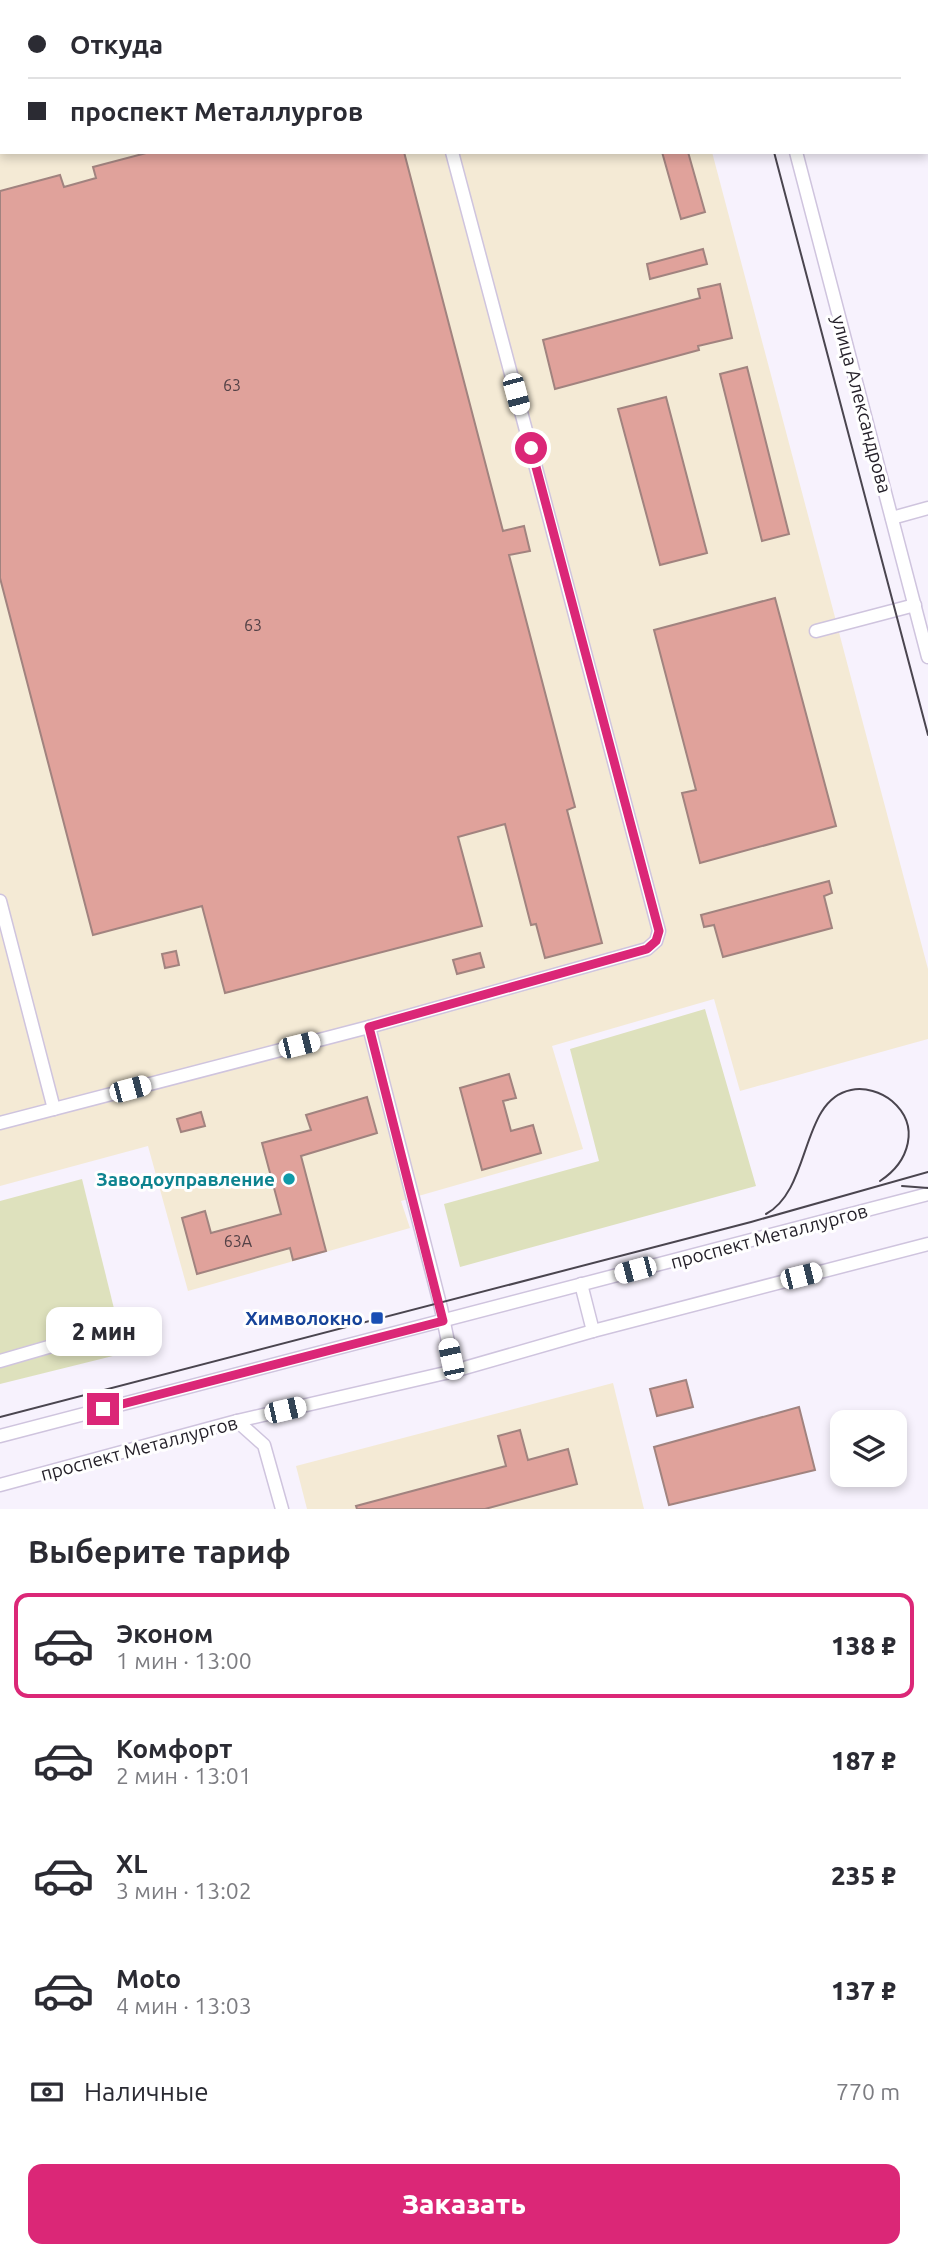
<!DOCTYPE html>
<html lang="ru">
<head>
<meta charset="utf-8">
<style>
  :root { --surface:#fff; --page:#f7f7f7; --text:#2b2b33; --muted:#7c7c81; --line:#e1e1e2; --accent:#db2777 }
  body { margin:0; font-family:Ubuntu,sans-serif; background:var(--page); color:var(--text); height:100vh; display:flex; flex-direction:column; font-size:26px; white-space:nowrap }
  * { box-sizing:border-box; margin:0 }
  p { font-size:23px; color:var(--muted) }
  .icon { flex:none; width:38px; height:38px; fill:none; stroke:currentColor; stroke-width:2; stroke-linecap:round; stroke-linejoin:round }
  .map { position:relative; height:1509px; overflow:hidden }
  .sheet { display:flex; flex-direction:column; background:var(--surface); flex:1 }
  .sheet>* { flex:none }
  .banner { position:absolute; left:0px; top:0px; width:929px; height:154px; box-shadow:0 4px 10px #0003; display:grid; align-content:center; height:154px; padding:0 28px; background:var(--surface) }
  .buttons { position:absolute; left:830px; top:1410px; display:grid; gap:14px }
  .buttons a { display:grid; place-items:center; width:77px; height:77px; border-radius:14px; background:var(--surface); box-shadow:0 4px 10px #0003; font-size:35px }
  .end { position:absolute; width:32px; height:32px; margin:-16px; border:9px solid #db2777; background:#fff; box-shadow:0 0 0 4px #fff }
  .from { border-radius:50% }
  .bubble { position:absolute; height:49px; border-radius:14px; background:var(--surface); box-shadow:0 4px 10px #0003; font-size:23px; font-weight:800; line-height:49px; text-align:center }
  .car { position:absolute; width:21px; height:42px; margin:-21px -10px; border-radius:9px; box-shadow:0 0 5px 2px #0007; background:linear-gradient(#fff 24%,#345 0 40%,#fff 0 76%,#345 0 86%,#fff 0) }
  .banner b { display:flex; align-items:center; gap:24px; height:66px; font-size:26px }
  .banner b+b { border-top:2px solid var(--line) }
  .banner i { width:18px; height:18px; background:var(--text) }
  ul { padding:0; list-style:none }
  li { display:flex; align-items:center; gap:21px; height:105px; margin:0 14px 10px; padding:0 14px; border:4px solid transparent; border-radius:14px }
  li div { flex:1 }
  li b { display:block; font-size:26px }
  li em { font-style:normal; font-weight:800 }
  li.selected { border-color:var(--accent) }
  li>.icon { width:63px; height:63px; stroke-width:1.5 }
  h2 { padding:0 28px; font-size:32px; line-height:84px }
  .pay { display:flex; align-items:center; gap:18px; height:77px; padding:0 28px; font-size:26px }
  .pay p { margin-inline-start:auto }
  .button { display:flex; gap:14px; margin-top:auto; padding:14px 28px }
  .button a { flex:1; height:80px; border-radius:14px; background:var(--accent); color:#fff; font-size:28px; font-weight:800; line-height:80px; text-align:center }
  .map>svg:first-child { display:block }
  .industrial { fill:#f4ead5 }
  .green { fill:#dee1bd }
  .building { fill:#e0a29b; stroke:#a1837f; stroke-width:2 }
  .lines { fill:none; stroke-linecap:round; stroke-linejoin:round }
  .minor-casing { stroke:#cfc4de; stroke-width:15 }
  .minor { stroke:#fff; stroke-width:12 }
  .tram { stroke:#4a454f; stroke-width:2 }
  .route { stroke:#db2777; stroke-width:9 }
  .culture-dot { fill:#0f9aa8; stroke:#fff; stroke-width:2.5 }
  .transit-dot { fill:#1a4fb4; stroke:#fff; stroke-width:2.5 }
  .labels { text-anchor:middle; stroke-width:6; stroke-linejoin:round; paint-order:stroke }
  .number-label { font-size:16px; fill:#544247 }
  .street-label { font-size:19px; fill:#26222b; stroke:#fff }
  .culture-label { font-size:19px; font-weight:bold; fill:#0d838f; stroke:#fff; text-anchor:end }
  .transit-label { font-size:19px; font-weight:bold; fill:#164399; stroke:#fff; text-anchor:end }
</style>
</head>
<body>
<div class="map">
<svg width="928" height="1509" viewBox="0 0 928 1509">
  <rect width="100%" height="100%" fill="#f7f2fd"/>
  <g class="industrial">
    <polygon points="392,0 672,0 673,2 393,2"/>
    <polygon points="0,125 2,125 2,152 712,152 928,969 928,1039 740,1091 714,999 552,1046 583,1149 401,1201 410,1228 188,1291 148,1146 0,1186"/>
    <polygon points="613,1383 644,1509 307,1509 296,1466"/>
  </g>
  <g class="green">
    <polygon points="705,1009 756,1186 460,1267 444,1204 599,1161 570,1049"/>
    <polygon points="82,1179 125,1353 0,1384 0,1201"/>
  </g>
  <g class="building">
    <polygon points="150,152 404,152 503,531 524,526 530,551 509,555 575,807 567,810 602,943 545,958 536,924 531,925 505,824 458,837 482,926 225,993 202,906 93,935 0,578 0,191 60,175 64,187 96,178 93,167"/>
    <polygon points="662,152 688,152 705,212 681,219"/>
    <polygon points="703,249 707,264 650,279 647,264"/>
    <polygon points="720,284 732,338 698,346 699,350 555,389 543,340 700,298 698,289"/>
    <polygon points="747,367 789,534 762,541 720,374"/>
    <polygon points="666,397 707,553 660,565 618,409"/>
    <polygon points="775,598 836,826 700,863 682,793 696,790 654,630"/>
    <polygon points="829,881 832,893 824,896 832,928 723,957 714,925 704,927 701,915"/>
    <polygon points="176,951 179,965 165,968 162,954"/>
    <polygon points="480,953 484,967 457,974 453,960"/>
    <polygon points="509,1074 516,1098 503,1101 511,1131 533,1125 541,1153 482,1170 460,1088"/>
    <polygon points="367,1097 377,1133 301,1156 326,1251 293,1260 290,1248 197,1274 182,1218 205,1211 211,1233 281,1214 262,1143 311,1130 306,1115"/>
    <polygon points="201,1112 205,1126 181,1132 177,1119"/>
    <polygon points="686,1380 693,1407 657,1416 650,1389"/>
    <polygon points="799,1407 815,1470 669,1505 654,1447"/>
    <polygon points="520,1430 528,1460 568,1449 577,1484 485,1509 357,1509 356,1506 506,1466 498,1436"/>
  </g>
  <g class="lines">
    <g class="minor-casing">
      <g id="minor">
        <polyline points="411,0 411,2"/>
        <polyline points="756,0 756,2"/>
        <polyline points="526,2 532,0"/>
        <polyline points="791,2 798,0"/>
        <polyline points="0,21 2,22"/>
        <polyline points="0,145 2,145"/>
        <polyline points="796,152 928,657"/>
        <polyline points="892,518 928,508"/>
        <polyline points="816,631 915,605"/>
        <polyline points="0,901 54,1109"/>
        <polyline points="369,1027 441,1308 454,1371"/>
        <polyline points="0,1123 369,1027 647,949 656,941 659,931 452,152"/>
        <polyline points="581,1284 593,1331"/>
        <polyline points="0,1361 138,1321"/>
        <polyline points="237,1421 264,1445 282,1509"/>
        <polyline points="0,1436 928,1194"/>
        <polyline points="0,1485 237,1421 454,1371 593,1331 928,1244"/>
      </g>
    </g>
    <use href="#minor" class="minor"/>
    <g class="tram">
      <polyline points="734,0 734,2"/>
      <polyline points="774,152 928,735"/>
      <polyline points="902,1186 928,1188"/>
      <path d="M766,1214C812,1189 800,1100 851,1090C865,1087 881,1092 892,1101C921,1126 909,1162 880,1181"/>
      <polyline points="0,1417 751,1222 928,1172"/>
    </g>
  </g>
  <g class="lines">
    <polyline class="route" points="103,1409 443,1321 369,1027 647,949 656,941 659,931 531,448"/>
  </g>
  <circle class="culture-dot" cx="289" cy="1179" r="7"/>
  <rect class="transit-dot" x="370" y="1311" width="14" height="14" rx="3.5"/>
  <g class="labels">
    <g class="number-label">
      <text x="232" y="391">63</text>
      <text x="253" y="631">63</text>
      <text x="238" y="1247">63А</text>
    </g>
    <g class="street-label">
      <text transform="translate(862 404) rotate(75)" y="7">улица Александрова</text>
      <text transform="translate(769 1236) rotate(-15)" y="7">проспект Металлургов</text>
      <text transform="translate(139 1448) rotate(-15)" y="7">проспект Металлургов</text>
    </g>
    <g class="culture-label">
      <text x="275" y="1186">Заводоуправление</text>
    </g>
    <g class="transit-label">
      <text x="363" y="1325">Химволокно</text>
    </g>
  </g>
</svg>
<div class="buttons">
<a><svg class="icon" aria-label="layers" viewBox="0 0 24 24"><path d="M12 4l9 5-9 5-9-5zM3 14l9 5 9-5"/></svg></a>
</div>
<i class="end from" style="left:531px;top:448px"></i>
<i class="end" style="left:103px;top:1409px"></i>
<div class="bubble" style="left:46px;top:1307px;width:116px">2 мин</div>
<i class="car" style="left:516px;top:394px;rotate:165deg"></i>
<i class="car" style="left:299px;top:1045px;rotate:76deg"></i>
<i class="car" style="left:130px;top:1089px;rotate:75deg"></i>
<i class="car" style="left:635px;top:1270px;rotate:255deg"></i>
<i class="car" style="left:801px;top:1276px;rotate:76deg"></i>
<i class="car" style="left:451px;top:1359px;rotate:348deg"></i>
<i class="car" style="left:285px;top:1410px;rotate:77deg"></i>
<div class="banner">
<b><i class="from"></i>Откуда</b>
<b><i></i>проспект Металлургов</b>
</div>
</div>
<section class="sheet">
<h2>Выберите тариф</h2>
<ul>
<li class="selected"><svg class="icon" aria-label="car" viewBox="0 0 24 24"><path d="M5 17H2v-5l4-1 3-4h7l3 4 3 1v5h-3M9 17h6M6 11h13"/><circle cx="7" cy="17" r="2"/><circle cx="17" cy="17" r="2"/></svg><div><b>Эконом</b><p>1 мин · 13:00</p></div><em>138 ₽</em></li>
<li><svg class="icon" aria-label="car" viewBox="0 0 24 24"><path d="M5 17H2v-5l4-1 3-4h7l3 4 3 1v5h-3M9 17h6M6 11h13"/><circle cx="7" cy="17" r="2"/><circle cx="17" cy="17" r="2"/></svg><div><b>Комфорт</b><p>2 мин · 13:01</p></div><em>187 ₽</em></li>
<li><svg class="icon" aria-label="car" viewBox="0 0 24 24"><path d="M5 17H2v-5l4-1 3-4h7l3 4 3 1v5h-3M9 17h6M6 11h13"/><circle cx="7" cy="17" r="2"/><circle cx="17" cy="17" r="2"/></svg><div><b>XL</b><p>3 мин · 13:02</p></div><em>235 ₽</em></li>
<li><svg class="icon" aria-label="car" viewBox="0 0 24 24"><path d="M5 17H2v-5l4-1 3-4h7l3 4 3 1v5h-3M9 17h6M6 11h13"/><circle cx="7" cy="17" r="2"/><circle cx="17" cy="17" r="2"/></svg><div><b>Moto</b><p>4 мин · 13:03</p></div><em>137 ₽</em></li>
</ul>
<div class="pay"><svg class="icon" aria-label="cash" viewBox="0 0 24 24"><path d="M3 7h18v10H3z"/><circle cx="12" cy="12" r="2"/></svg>Наличные<p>770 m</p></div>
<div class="button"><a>Заказать</a></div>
</section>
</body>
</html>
